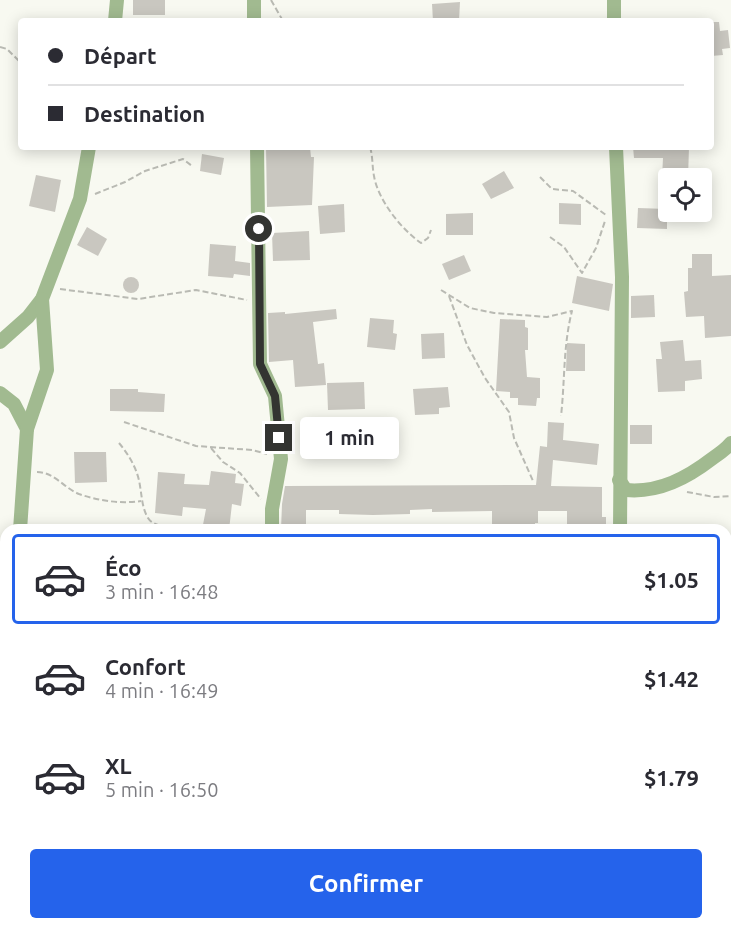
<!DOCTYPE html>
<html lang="fr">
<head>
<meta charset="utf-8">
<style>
  :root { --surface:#fff; --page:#f7f7f7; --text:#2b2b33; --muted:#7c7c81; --line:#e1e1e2; --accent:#2563eb }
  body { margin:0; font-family:Ubuntu,sans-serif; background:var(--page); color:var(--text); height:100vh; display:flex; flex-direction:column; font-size:22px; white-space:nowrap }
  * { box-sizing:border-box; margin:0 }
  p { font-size:20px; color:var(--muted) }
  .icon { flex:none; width:33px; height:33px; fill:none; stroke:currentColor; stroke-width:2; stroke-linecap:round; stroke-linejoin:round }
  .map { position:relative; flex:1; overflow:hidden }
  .drawer { position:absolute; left:0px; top:524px; width:732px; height:406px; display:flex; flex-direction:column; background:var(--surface); border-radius:18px 18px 0 0; box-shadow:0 3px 15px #0003 }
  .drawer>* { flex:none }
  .top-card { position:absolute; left:18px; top:18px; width:696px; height:132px; border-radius:6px; box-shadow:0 3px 15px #0003; display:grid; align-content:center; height:132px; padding:0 30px; background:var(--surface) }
  .buttons { position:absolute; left:658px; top:168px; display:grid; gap:12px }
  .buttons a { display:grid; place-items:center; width:54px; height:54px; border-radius:6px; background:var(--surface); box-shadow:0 3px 15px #0003; font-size:30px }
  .end { position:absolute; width:27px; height:27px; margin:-14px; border:8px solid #333431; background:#fff; box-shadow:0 0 0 3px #fff }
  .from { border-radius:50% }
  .bubble { position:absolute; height:42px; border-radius:6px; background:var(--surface); box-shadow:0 3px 15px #0003; font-size:20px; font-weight:600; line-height:42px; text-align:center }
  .top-card b { display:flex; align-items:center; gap:21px; height:57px; font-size:22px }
  .top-card b+b { border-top:2px solid var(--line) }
  .top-card i { width:15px; height:15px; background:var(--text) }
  ul { padding:10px 0 0; list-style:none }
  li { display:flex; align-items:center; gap:18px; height:90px; margin:0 12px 9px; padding:0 18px; border:3px solid transparent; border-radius:6px }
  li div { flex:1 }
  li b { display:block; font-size:22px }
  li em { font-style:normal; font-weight:600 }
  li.selected { border-color:var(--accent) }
  li>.icon { width:54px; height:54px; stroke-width:1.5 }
  .button { display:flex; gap:12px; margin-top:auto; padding:12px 30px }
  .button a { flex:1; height:69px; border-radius:6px; background:var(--accent); color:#fff; font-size:24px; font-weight:600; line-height:69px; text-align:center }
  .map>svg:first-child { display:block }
  .building { fill:#c9c7c0 }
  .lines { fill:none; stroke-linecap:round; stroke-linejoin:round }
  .path { stroke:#b9bab3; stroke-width:2; stroke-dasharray:6 3; stroke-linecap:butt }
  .minor { stroke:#a1ba90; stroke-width:14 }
  .highway { stroke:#466d21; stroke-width:18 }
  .route { stroke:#333431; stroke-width:8 }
</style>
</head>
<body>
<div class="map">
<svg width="731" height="929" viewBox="0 0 731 929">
  <rect width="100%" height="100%" fill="#f8f9f1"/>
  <g class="building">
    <rect x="133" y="0" width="32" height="15"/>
    <polygon points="460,2 459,21 433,21 432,4"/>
    <polygon points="711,22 719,22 720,31 728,30 730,48 722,49 723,55 711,56"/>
    <polygon points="266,147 310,147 311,157 314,157 312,205 267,207"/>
    <polygon points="633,147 689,147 688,178 662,178 663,158 634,158"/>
    <polygon points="202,154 224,158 221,175 200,171"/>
    <polygon points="504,171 514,188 491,199 482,184"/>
    <polygon points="36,175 61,180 55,212 29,206"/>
    <polygon points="559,203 581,204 581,225 559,224"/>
    <polygon points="344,204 345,232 320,234 318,206"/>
    <polygon points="638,208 667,209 667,229 637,228"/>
    <polygon points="473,213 473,235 446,235 446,214"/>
    <polygon points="87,227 107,239 98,256 77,245"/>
    <polygon points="309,231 310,260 273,261 272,233"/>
    <polygon points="210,244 236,246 235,261 250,263 250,276 234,274 233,278 208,276"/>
    <polygon points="692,254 712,254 712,276 731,275 731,336 705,338 704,316 686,317 684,292 688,291 688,268 692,268"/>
    <polygon points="464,255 471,271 449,280 442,264"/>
    <polygon points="577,276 613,284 609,311 572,303"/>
    <circle cx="131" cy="285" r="8"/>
    <polygon points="654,295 655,317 631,318 631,296"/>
    <polygon points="336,309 337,319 313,322 318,364 324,363 326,385 295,387 293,360 269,362 268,313 285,312 285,314"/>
    <polygon points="370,318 394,320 393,333 397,334 395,350 367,347"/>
    <polygon points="500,319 525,320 525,327 528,328 528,350 525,350 527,377 540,378 540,398 537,398 536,406 518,405 518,398 510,398 510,392 496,391"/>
    <polygon points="444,333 445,358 422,359 421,334"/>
    <polygon points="683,340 685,361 701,360 702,379 685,381 685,391 658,392 656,359 662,359 660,342"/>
    <polygon points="567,343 585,344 585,371 566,371"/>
    <polygon points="364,382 365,409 328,410 327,383"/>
    <polygon points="448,387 450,407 439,408 439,414 415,415 413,389"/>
    <polygon points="110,389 138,389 138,392 165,394 164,412 110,411"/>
    <polygon points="548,422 564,423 563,440 599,444 597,465 553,460 551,486 602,487 602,517 606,517 606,530 567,530 567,511 538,511 538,523 535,523 535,530 510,530 510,526 492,526 492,511 432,512 432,509 410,510 410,514 373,515 339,514 339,510 306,510 306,530 281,530 282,504 285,486 536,485 540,446 547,447"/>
    <rect x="630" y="425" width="22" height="19"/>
    <polygon points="74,452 106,452 107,482 75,483"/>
    <polygon points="211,471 236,474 235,483 244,484 241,506 232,504 229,530 202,530 206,509 183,507 182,516 155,513 158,472 185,474 184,484 209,485"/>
  </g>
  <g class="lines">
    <g class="path">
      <polyline points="271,0 283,21"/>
      <polyline points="0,47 7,49 21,63"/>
      <path d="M370,147C373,157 372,166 374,176C378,200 401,229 421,243L428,238L431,230"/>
      <polyline points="540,177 552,189 573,191 606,215"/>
      <polyline points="95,194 125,182 145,171 183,159 192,166"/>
      <polyline points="550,237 564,247 582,273 596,248 605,221"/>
      <polyline points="60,289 138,299 196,290 247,300"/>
      <path d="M441,290L470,308L494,313L547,317L572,311C563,346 565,381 561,416"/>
      <polyline points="449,296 467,345 485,378 509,412 514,438 533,481"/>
      <polyline points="124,422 196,446 252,450 267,454"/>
      <path d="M119,443C129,455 138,470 140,486C142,497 142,508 148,518C153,526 163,525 169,530"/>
      <polyline points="211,448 223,462 240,473 261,499"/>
      <path d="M37,472C54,472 64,488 79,494C99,501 121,504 141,501"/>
      <polyline points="687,492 714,497 731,496"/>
      <polyline points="726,559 731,555"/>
    </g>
    <g class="minor">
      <polyline points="254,0 254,21"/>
      <polyline points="614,0 614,21"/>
      <polyline points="115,21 117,0"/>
      <polyline points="257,147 260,364 275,396 281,459 272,509 272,530"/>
      <polyline points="616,147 622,277 620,530"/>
      <polyline points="0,342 28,317 42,299 80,199 89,147"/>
      <polyline points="0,393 14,404 27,429 20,530"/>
      <polyline points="27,429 47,370 42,299"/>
      <path d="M619,480L626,490C659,493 687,478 713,458C719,454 726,449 731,443"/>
      <polyline points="585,929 587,924"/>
    </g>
    <g class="highway">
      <polyline points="726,696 731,696"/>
      <polyline points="0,701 6,701"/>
    </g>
  </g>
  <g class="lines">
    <polyline class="route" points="259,229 260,364 275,396 279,438"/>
  </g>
</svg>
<div class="buttons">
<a><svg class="icon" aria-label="locate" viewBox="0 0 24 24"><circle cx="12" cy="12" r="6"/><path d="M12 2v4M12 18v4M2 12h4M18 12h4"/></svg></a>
</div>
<i class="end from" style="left:259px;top:229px"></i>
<i class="end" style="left:279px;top:438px"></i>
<div class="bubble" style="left:300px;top:417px;width:99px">1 min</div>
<div class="top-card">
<b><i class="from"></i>Départ</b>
<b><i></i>Destination</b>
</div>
<section class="drawer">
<ul>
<li class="selected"><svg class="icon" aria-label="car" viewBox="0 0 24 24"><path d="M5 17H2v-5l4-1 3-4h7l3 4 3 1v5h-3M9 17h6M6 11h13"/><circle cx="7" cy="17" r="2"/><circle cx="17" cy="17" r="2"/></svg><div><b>Éco</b><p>3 min · 16:48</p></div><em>$1.05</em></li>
<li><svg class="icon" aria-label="car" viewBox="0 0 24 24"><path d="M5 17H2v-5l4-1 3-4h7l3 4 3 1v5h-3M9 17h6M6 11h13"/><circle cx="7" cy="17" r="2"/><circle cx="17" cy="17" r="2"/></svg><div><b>Confort</b><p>4 min · 16:49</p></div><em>$1.42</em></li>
<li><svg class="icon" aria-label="car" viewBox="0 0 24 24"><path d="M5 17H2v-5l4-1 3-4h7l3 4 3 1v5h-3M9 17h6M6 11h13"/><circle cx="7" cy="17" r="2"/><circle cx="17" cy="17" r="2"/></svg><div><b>XL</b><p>5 min · 16:50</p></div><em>$1.79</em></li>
</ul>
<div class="button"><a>Confirmer</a></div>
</section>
</div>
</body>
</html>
